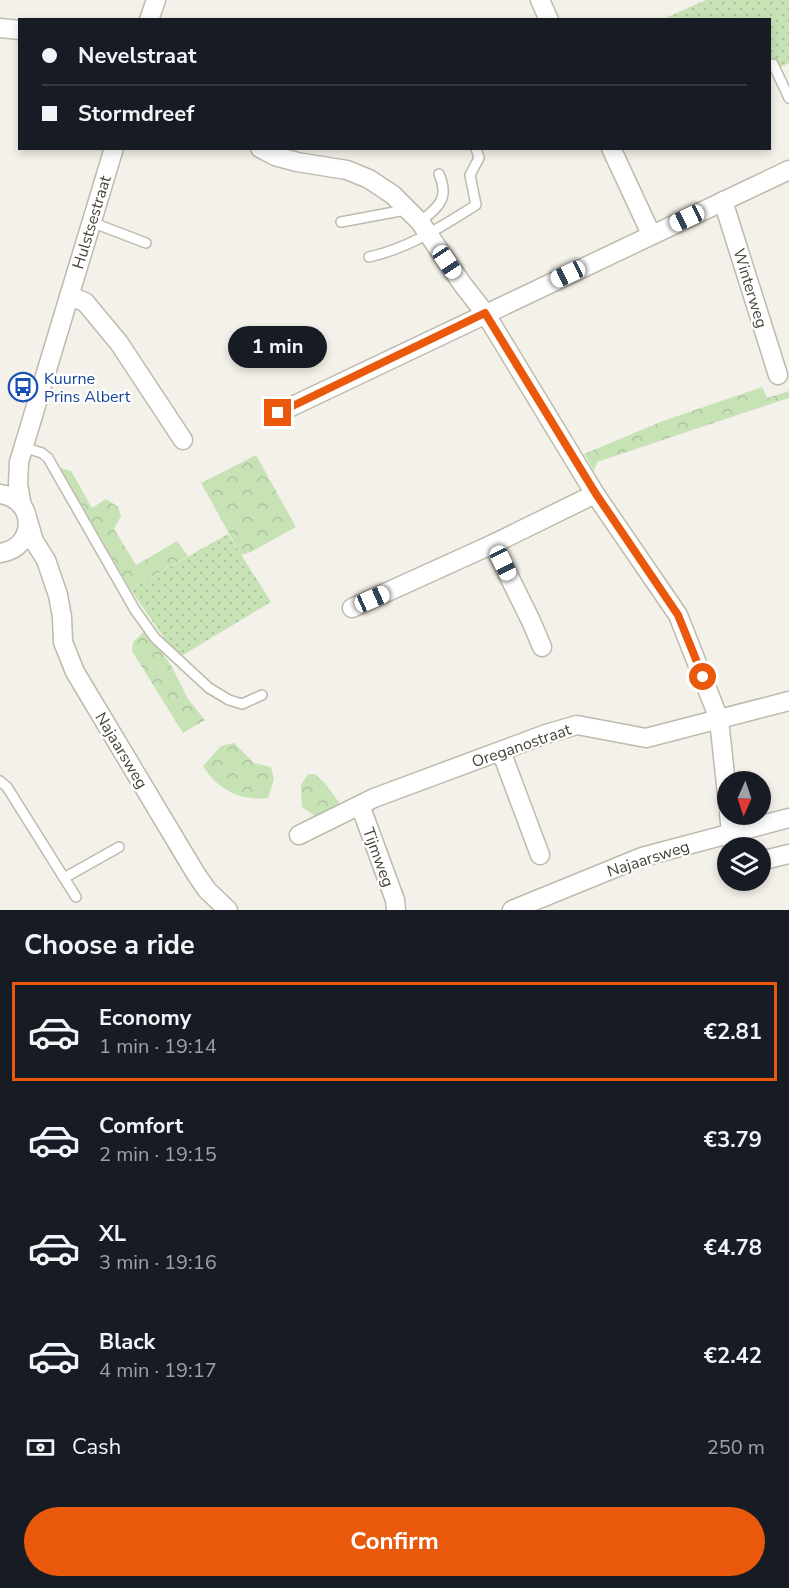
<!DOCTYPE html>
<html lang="en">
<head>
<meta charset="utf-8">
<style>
  :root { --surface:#171b24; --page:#20242c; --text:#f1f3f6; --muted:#9ea1a6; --line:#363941; --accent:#ea580c }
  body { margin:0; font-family:"Nunito Sans",sans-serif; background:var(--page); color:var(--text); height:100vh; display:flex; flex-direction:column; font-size:22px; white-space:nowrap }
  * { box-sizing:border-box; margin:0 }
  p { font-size:20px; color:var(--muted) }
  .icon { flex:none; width:33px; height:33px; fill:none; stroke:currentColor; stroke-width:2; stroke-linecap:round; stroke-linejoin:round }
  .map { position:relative; height:910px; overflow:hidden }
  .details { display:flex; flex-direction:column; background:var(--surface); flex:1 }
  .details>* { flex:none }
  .top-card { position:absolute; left:18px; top:18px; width:753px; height:132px; border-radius:0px; box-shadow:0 3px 9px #0003; display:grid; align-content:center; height:132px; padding:0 24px; background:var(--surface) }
  .needle { width:39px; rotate:183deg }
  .controls { position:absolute; left:717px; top:771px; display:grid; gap:12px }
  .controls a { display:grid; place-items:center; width:54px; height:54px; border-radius:50%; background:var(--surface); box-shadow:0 3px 9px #0003; font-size:30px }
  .end { position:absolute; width:27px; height:27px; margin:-14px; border:8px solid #ea580c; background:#fff; box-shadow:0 0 0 3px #fff }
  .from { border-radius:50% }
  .bubble { position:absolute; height:42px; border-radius:21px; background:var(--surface); box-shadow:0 3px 9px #0003; font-size:20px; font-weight:700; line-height:42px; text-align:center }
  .car { position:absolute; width:18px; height:36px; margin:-18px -9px; border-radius:8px; box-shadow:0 0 4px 2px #0007; background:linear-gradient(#fff 24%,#345 0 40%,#fff 0 76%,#345 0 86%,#fff 0) }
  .top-card b { display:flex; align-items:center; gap:21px; height:57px; font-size:22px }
  .top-card b+b { border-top:2px solid var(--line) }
  .top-card i { width:15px; height:15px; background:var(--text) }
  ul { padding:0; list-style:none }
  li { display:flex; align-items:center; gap:18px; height:99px; margin:0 12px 9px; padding:0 12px; border:3px solid transparent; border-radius:0px }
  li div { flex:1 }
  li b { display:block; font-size:22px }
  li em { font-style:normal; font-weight:700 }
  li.current { border-color:var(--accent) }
  li>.icon { width:54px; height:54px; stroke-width:1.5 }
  h2 { padding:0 24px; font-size:27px; line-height:72px }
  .pay { display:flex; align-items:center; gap:15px; height:66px; padding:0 24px; font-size:22px }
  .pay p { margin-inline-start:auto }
  .action { display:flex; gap:12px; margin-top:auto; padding:12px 24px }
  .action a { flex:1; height:69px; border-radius:36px; background:var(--accent); color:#fff; font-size:24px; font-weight:700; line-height:69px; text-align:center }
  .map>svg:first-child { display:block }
  .grass { fill:url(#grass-dots) }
  .forest { fill:url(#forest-crowns) }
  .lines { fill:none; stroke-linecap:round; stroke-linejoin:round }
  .service-casing { stroke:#bebaac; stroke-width:12 }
  .minor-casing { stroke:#bebaac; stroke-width:21 }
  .service { stroke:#fff; stroke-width:9 }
  .minor { stroke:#fff; stroke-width:18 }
  .route { stroke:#ea580c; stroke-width:8 }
  .labels { text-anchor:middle; stroke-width:4.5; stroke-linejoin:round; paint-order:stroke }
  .street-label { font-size:16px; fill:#464338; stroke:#fff }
  .transit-label { font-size:16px; fill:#164399; stroke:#fff; text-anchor:start }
</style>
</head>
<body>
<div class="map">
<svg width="789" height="910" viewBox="0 0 789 910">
  <defs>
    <pattern id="grass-dots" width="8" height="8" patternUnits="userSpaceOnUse" patternTransform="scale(1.5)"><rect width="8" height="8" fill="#c7e3b6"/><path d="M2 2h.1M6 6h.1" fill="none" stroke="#acc49d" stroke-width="1.8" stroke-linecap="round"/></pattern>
    <pattern id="forest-crowns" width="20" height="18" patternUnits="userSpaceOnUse" patternTransform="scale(1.5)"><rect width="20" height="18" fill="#c7e3b6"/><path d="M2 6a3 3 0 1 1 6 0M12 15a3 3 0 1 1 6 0" fill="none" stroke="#acc49d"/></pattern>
  </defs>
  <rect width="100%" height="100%" fill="#f3f1e9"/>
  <g class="grass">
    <polygon points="706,0 789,0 789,63 770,72 770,20 661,20"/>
    <polygon points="228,534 271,602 178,658 130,589"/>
  </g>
  <g class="forest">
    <polygon points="762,387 767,398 789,391 789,398 597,462 594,471 584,454 663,421"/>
    <polygon points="256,455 296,527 251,552 241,555 201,483"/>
    <polygon points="60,468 71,471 92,508 106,499 118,507 121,516 114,529 136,565 177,541 188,556 130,589"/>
    <polygon points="146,630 172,667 188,699 205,720 183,733 132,651 133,642"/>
    <path d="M234,743L254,763L271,767L274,779L268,798C240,801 218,790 203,766L221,746Z"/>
    <polygon points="308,774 315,774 325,783 343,808 321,820 302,807 301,785"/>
  </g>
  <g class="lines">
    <g class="service-casing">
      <g id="service">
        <polyline points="773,64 789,98"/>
        <polyline points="91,222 146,243"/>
        <polyline points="341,222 400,211 404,207"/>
        <path d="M420,222C438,207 450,199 439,174"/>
        <path d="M369,257C409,248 441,227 476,205L470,175L479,158L476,148"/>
        <polyline points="23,447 42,453 48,458 135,610 155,638 209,688 229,700 242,704 262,695"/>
        <polyline points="0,781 7,787 76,897"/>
        <polyline points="64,878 119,847"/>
      </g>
    </g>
    <g class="minor-casing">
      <g id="minor">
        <polyline points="540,0 549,20"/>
        <polyline points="149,20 156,0"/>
        <polyline points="0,28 20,30"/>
        <polyline points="260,148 275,156 297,162 347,170 369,179 393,195 420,222 463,285 485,313 595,494 678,615 719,719 728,804"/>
        <polyline points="611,148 651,234"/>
        <polyline points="723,201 778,375"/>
        <polyline points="69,296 85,302 119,343 183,440"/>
        <polyline points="278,413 789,170"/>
        <path d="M0,494C37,499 37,548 0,553"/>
        <polyline points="22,506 18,484 19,462 114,148"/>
        <polyline points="28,521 34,541 46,560 58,595 62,617 63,642 75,672 196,874 207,890 228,910"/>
        <polyline points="493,544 531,621 542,647"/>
        <polyline points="352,608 493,544 595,494"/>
        <polyline points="501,751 540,855"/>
        <polyline points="360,805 395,900 396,910"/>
        <polyline points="729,814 733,848"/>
        <polyline points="299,835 374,798 546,734 577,725 646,738 789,701"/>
        <polyline points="760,861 789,854"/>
        <polyline points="512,910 642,857 789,818"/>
      </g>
    </g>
    <use href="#service" class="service"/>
    <use href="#minor" class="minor"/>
  </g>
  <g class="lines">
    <polyline class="route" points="278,413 485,313 596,494 678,615 703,677"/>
  </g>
  <defs>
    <g id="bus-ring" transform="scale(1.5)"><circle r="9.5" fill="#fff" stroke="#1a4fb4" stroke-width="1.5"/><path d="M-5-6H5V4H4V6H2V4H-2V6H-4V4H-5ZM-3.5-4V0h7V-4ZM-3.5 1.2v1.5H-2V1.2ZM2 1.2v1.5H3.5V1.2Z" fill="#1a4fb4"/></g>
  </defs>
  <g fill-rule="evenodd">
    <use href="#bus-ring" x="23" y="387"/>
  </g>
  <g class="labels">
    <g class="street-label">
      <text transform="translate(91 222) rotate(-73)" y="6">Hulstsestraat</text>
      <text transform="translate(751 288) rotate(73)" y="6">Winterweg</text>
      <text transform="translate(521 745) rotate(-19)" y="6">Oreganostraat</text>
      <text transform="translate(122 750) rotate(59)" y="6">Najaarsweg</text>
      <text transform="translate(379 857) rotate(70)" y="6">Tijmweg</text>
      <text transform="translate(648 858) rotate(-18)" y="6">Najaarsweg</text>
    </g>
    <g class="transit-label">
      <text x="44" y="384">Kuurne<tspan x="44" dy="18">Prins Albert</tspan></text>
    </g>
  </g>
</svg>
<div class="controls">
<a><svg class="needle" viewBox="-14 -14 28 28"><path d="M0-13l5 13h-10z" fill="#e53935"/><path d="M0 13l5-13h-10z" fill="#9ea1a6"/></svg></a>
<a><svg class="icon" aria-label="layers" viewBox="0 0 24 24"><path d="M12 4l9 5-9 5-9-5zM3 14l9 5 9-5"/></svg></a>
</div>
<i class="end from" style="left:703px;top:677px"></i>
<i class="end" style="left:278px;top:413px"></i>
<div class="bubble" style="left:228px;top:326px;width:99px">1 min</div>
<i class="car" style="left:687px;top:218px;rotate:245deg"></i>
<i class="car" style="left:447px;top:262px;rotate:146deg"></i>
<i class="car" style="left:568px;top:274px;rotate:245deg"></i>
<i class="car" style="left:503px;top:563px;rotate:154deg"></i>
<i class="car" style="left:372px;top:599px;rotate:66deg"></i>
<div class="top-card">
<b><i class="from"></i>Nevelstraat</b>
<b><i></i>Stormdreef</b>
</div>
</div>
<section class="details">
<h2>Choose a ride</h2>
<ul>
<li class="current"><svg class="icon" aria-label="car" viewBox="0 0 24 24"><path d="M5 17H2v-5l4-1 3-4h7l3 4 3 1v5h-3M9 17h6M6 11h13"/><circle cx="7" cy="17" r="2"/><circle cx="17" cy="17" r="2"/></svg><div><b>Economy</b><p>1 min · 19:14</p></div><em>€2.81</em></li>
<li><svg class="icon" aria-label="car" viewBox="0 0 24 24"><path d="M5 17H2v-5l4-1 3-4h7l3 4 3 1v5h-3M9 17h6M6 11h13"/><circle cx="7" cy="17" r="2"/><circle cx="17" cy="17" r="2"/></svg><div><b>Comfort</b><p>2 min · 19:15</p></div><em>€3.79</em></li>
<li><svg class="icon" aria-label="car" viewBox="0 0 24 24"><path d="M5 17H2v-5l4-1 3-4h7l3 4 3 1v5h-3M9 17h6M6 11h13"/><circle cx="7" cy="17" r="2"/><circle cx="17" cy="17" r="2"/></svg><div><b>XL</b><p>3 min · 19:16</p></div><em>€4.78</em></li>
<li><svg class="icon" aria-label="car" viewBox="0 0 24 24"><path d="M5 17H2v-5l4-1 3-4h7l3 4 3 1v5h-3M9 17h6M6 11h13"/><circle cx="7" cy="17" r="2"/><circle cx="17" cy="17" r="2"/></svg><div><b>Black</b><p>4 min · 19:17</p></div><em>€2.42</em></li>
</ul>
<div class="pay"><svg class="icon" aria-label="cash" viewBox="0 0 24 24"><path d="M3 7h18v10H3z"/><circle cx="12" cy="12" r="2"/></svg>Cash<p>250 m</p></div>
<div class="action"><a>Confirm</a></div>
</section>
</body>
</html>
